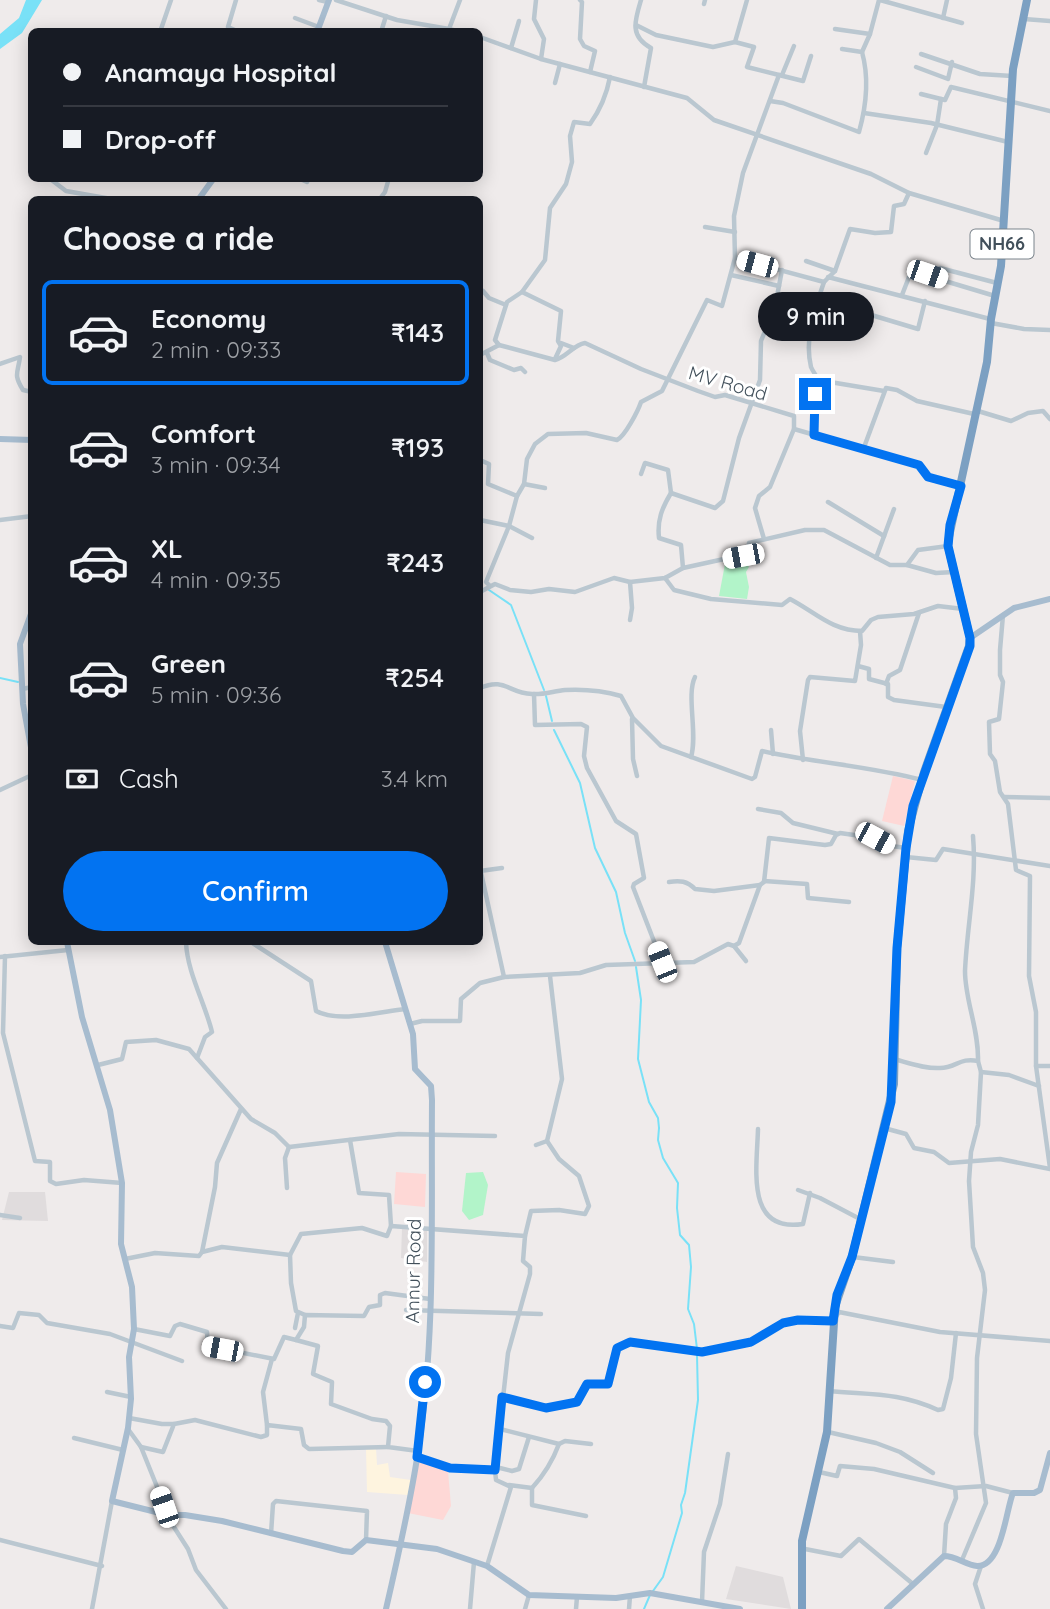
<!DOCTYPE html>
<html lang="en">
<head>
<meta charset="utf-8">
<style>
  :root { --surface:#171b24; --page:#242831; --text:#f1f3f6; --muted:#9ea1a6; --line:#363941; --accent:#0273f1 }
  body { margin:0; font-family:Quicksand,sans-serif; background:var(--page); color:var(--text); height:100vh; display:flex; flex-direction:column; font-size:26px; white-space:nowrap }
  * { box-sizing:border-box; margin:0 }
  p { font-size:23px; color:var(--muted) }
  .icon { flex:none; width:38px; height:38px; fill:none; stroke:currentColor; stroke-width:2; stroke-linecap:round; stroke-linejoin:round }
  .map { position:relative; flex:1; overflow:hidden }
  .side { position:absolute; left:28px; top:196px; width:455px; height:749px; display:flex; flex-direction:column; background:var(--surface); border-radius:10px; box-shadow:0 4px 18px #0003 }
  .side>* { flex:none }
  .banner { position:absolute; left:28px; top:28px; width:455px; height:154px; border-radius:10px; box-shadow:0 4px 18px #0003; display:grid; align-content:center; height:154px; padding:0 35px; background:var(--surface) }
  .end { position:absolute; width:32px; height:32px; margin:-16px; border:9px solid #0273f1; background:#fff; box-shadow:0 0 0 4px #fff }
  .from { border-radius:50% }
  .bubble { position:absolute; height:49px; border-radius:24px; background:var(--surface); box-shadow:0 4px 18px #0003; font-size:23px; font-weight:600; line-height:49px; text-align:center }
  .car { position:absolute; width:21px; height:42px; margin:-21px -10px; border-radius:9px; box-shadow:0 0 5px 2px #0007; background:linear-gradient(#fff 24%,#345 0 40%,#fff 0 76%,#345 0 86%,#fff 0) }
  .banner b { display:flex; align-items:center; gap:24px; height:66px; font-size:26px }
  .banner b+b { border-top:2px solid var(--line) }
  .banner i { width:18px; height:18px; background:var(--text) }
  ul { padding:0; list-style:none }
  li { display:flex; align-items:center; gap:21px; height:105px; margin:0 14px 10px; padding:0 21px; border:4px solid transparent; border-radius:10px }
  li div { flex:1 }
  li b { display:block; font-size:26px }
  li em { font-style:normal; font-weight:600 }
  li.current { border-color:var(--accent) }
  li>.icon { width:63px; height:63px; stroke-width:1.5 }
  h2 { padding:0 35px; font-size:32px; line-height:84px }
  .pay { display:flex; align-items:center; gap:18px; height:77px; padding:0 35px; font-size:26px }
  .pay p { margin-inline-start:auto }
  .cta { display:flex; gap:14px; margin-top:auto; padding:14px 35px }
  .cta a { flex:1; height:80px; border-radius:42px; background:var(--accent); color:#fff; font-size:28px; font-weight:600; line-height:80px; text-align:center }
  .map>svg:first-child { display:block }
  .commercial { fill:#fef4df }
  .education { fill:#e0dcdd }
  .medical { fill:#fed8d6 }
  .green { fill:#b2f4c9 }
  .water { fill:#79e1f7 }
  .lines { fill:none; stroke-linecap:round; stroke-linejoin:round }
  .stream { stroke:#79e1f7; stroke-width:2 }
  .minor { stroke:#bac7d0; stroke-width:4.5 }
  .major { stroke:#a7bccf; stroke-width:6 }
  .highway { stroke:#7ca0c2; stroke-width:8 }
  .route { stroke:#0273f1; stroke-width:9 }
  .labels { text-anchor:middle; stroke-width:6; stroke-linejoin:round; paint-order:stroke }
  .shield { fill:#fff; stroke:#7b848c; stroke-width:2 }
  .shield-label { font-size:18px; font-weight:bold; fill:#42505b }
  .street-label { font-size:19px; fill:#42505b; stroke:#fff }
</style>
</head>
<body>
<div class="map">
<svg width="1050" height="1609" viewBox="0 0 1050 1609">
  <rect width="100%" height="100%" fill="#efebeb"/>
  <polygon class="commercial" points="376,1448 377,1465 388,1463 390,1477 411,1480 408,1495 367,1492 366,1449"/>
  <g class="education">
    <polygon points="9,1192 45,1192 48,1221 2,1220"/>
    <polygon points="402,1229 427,1230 427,1262 401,1258"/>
    <polygon points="736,1566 783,1577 791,1609 726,1599"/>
  </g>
  <g class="medical">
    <polygon points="893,776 915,781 904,826 882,821"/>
    <polygon points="396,1172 426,1174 425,1207 394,1204"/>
    <polygon points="418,1460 437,1463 448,1471 451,1506 443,1520 408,1513"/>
  </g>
  <g class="green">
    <polygon points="745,560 749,567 746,572 749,587 747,599 719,596 725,564"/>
    <polygon points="483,1172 488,1185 483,1215 469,1220 462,1211 466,1173"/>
  </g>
  <polygon class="water" points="26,0 42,0 22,33 0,49 0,34 19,18"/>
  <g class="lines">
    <g class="stream">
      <polyline points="489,590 511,605 544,690"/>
      <polyline points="0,678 18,682"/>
      <polyline points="546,696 552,721"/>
      <polyline points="554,730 580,783 595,848 616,892 625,933 635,961"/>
      <polyline points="636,967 641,1000 638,1059 649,1102 658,1118 659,1128 658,1118"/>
      <polyline points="659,1128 658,1140 663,1158 678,1183 677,1208 680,1235 689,1245 691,1267 688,1309 694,1324 697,1349"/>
      <polyline points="653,1591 663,1577 682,1513 681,1505 685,1493 698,1400 697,1355"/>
      <polyline points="644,1609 650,1595"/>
    </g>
    <g class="minor">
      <polyline points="236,0 228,27 239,32"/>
      <polyline points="319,0 328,2"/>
      <polyline points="336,0 397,20 449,29 460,0"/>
      <polyline points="536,0 534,19 544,39 541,59"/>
      <polyline points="580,0 582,2 580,39 584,46 595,51 590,72"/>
      <path d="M641,0C635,20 629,36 651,48L644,87"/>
      <polyline points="747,0 735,42 754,47 747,67 779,75"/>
      <polyline points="880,0 962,23"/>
      <polyline points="704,4 705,0"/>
      <polyline points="295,18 319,27"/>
      <polyline points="943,18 947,0"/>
      <polyline points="1024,19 1050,21"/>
      <polyline points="636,25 656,35 713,47 735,42"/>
      <polyline points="449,29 461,32"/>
      <polyline points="835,29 870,34 862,52"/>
      <polyline points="160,32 171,0"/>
      <polyline points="381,32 386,16"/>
      <polyline points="870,34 879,0"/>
      <polyline points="480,37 541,59 687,98 714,120 871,174 909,193 1004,221"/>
      <polyline points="511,48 519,21"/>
      <polyline points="921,54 980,74 1012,76"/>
      <path d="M811,56L803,81L779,75L743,173L734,216L735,258L824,282C815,309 804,338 811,367C813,372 817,376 818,381C818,398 813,417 814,435"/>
      <polyline points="916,67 948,79 952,62"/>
      <polyline points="782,75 794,46"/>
      <polyline points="555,83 560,64"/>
      <polyline points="921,94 945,100 951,87 1050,111"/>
      <path d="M770,101L783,103L859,132C866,107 869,77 862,52L842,49"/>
      <polyline points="864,113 931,123 1008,142"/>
      <polyline points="926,153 937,125 941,99"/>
      <polyline points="49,178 66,191 117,200"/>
      <polyline points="298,178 307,182 309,178"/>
      <polyline points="379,200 385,192 389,178"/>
      <polyline points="705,227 735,232"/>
      <polyline points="806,261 835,271"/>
      <polyline points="940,268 997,283"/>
      <polyline points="731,275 779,286"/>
      <polyline points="828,277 990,319"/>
      <polyline points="824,282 835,271 850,229 875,233 891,232 894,206 904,204 909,193"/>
      <polyline points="483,291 489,298 506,305"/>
      <polyline points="902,295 909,277 915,272 995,296"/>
      <polyline points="818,299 918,329 925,301"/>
      <polyline points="991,323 1024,329 1050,330"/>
      <polyline points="561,343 574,348"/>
      <polyline points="499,345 495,340 507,302 522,292"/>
      <polyline points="487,353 490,360 514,370 521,368 525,372"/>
      <path d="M480,355L499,345L555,360C567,357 573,345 585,343L641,369L698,391L715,397L725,395L794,416V429L919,465L928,477L959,485"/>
      <path d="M555,359L561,346L558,341L561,311L522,292L545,260L550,208L566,184L572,162L570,136L574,122L590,124C600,110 607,93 610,77"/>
      <path d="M0,364L20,357C18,373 13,374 23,390L32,392"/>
      <polyline points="480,365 480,366"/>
      <polyline points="818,380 884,391"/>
      <polyline points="978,411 1011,421 1028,413 1043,411 1050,419"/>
      <polyline points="863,450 886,388 897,390 917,401 974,414"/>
      <path d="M480,460L489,464L488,484L517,496L524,484L527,459L535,444L548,434L586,433L617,440C625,436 638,411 641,402L662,391L707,300L722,306L735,258"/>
      <polyline points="641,474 645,463 668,470 671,493"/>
      <polyline points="524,484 545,488"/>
      <polyline points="828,502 884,536"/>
      <polyline points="0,520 32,516"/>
      <polyline points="480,520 509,526 532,538"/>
      <polyline points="764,539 755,508 759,496 770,487 794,429"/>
      <polyline points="876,558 894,509"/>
      <polyline points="907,565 936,573 954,572"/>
      <path d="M683,568L681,545L659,538C657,520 662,508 671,493L715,508L723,501L739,438L760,380L761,341L775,307L782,270"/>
      <path d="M665,578L674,590L711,599L782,605L790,599C815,612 832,631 862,631L871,620L878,617L914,614L938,606L963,609"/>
      <polyline points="490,586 486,582 509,526 517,496"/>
      <polyline points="480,592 495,584 510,590 531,592 549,589 575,592 614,578 630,582 665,578 683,568 747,554 749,543 805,530 824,530 890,565 907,565 918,550 948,546"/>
      <polyline points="1003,615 1000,650 1000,675 1003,682 999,719 989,722 990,754 995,761 1000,792 1008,804 1016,870 1030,876 1029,976 1036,1012 1036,1066 1050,1168"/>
      <polyline points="630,620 632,608 630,582"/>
      <polyline points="858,666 869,669 869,679 888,684 888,697 894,700 946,707"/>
      <polyline points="886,684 889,676 900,670 919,613"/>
      <path d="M480,688C505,677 508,693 532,694C543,695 554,691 565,690C584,689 604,691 621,696L633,718L661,746L752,779L755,777L762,751C815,763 869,766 922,780"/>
      <polyline points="22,689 32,687"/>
      <polyline points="534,694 535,725 581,724 587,727 584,756 587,768 616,821 636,834 644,878 634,884 633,887 662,962"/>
      <polyline points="632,719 633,759 637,776"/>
      <polyline points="771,730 773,754"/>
      <path d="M691,757C698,734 686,695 695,677"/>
      <polyline points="803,760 800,731 808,680 810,677 855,681 861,645 860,631"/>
      <polyline points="0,790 32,775"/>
      <polyline points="1004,797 1050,798"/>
      <polyline points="758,809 781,813 793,823 838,834"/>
      <path d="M973,836C977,882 967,925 965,971C965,1001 979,1029 978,1061"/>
      <polyline points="906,857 936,860 943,849 1050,866"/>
      <polyline points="480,868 504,977"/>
      <polyline points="480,871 502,868"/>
      <polyline points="764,881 807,884 808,898 849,902"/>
      <path d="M669,882C680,880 687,881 695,889L714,891L760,885"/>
      <path d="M186,942C187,972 205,1003 212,1032L205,1037L197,1058"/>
      <path d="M251,942L311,981L316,1011C339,1023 379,1012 405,1009"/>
      <polyline points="734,946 746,961"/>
      <polyline points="5,956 3,1033 35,1161 50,1162 50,1181 56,1184 84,1180 122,1183"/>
      <polyline points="0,957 68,950"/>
      <polyline points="410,1024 422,1021 460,1021 461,999 480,983 504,977 580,973 606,965 694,962 728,944 734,946 739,943 760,885 764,882 769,838 825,845 831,844 836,835 840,833 875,838 892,846 906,848"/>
      <path d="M894,1059C909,1063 925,1069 940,1068C956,1068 960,1057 978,1061L981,1072L1009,1075L1039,1086"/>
      <polyline points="98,1065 122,1059 126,1042 156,1040 189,1049 251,1119 275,1133 289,1147 399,1134 495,1136"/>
      <polyline points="1036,1066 1050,1066"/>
      <polyline points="884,1128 906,1134 914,1148 934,1152 949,1163 1000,1159 1050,1169"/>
      <path d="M758,1129C757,1168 745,1233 803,1224L810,1193"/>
      <polyline points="350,1140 359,1193 389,1195 391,1226"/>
      <polyline points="536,1145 547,1141 562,1079 550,976"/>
      <polyline points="287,1188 285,1158 289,1147"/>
      <polyline points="798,1190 820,1198 860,1219"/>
      <polyline points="0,1215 20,1218"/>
      <polyline points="525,1236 531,1211 559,1210 585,1214 589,1206 579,1176 559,1159 547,1141"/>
      <polyline points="202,1252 215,1187 217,1163 241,1109"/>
      <polyline points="290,1255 291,1283 296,1311 305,1315"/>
      <polyline points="853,1257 893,1262"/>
      <polyline points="125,1259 155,1253 199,1256 202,1252 222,1247 290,1255 301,1234 362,1228 387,1236 391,1226 525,1236 523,1261 530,1267 530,1274 508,1353 495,1470 496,1480 511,1487 487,1566"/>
      <polyline points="406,1310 541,1314"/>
      <polyline points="0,1326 13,1328 19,1313 39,1315 47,1323 110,1334 182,1361"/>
      <polyline points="295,1328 298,1313"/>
      <polyline points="134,1329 170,1336 175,1326 180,1324 207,1332 208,1346 274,1359 284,1337 296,1340 304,1327 305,1315 364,1316 369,1307 380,1305 380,1295 385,1293 430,1299"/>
      <polyline points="296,1340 318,1346 313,1374 332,1382 331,1404 372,1419 386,1421 390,1426 388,1447 418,1451"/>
      <path d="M829,1391C870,1395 899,1392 938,1410L943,1409L951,1378L956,1333"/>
      <polyline points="107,1392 131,1397"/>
      <path d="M502,1397C529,1402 549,1412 577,1402L587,1384H608L617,1348L630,1341L702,1352L751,1342L783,1323L798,1320L833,1321L839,1312L940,1332L1050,1341"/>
      <polyline points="129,1418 162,1424 174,1424"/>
      <polyline points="267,1425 263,1392 272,1359"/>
      <polyline points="128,1429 141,1447 172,1524 188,1549 196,1570 226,1609"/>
      <polyline points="500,1429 559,1444 565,1441 591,1444"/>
      <polyline points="828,1432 876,1443 900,1452 933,1473"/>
      <polyline points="74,1438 123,1450"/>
      <polyline points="141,1447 163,1452 174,1424 195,1420 261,1437 267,1435 267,1425 301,1429 304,1445 309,1449 388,1447"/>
      <polyline points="418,1457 450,1468 495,1470"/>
      <polyline points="496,1467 512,1471 519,1469 529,1437"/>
      <polyline points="819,1472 837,1476 840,1466 874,1469 955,1488 986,1486 1013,1493"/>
      <polyline points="509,1485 532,1488 532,1505 586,1516"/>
      <path d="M532,1488C544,1475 553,1460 559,1444"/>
      <polyline points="271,1534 273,1504 276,1501 367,1511 366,1540"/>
      <polyline points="0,1540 102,1566"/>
      <polyline points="805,1549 841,1556 859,1539 913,1584"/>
      <polyline points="944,1556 946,1524 956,1498 955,1488"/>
      <polyline points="962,1560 986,1503 976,1434 977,1358 985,1290 983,1273 973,1247 969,1181 971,1152 978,1125 981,1072"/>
      <polyline points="981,1566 975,1584 983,1609"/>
      <polyline points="702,1602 704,1552 720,1504 728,1454"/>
      <polyline points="92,1609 112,1501"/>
      <polyline points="470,1609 474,1562"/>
      <polyline points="525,1609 529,1595"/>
      <polyline points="576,1609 577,1597"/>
      <polyline points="629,1609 630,1596"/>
    </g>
    <g class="major">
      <polyline points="317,32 329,0"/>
      <polyline points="198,200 214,178"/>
      <polyline points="0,439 32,440"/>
      <polyline points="32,611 20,644 23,704 32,753"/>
      <polyline points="970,638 1014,608 1050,599"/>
      <polyline points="67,942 82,1017 110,1110 122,1183 121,1244 132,1287 134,1329 129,1357 131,1399 128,1428 112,1501 168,1515 185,1515 222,1521 343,1551 352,1552 366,1540 437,1549 487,1566 529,1595 616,1598 650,1593 740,1609"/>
      <path d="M385,942L413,1034L415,1069L431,1086L432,1100C431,1217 436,1336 418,1452C410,1505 398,1557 386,1609"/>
      <path d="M887,1609L944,1556C956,1556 966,1565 977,1566C1002,1567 1006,1509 1013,1493H1034L1040,1490L1050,1453"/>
    </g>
    <polyline class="highway" points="802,1609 802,1541 827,1432 835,1307 852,1257 894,1084 897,948 908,831 924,772 969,646 970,638 948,546 949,537 987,362 991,319 1001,266 1013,69 1027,0"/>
  </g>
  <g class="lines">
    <polyline class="route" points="425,1382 417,1457 450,1468 495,1470 502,1397 546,1408 577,1402 587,1384 608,1384 617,1348 630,1342 702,1352 751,1342 783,1323 798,1320 833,1321 837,1295 852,1257 891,1102 897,948 906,848 913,806 970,646 970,638 948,546 950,525 961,486 928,477 919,465 814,435 815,394"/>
  </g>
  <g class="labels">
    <rect class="shield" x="970.5" y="229.5" width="63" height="29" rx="5"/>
    <g class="shield-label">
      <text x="1002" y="250">NH66</text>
    </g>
    <g class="street-label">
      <text transform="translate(728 383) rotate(16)" y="7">MV Road</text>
      <text transform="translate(413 1271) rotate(-89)" y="7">Annur Road</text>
    </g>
  </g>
</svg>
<i class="end from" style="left:425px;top:1382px"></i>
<i class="end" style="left:815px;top:394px"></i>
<div class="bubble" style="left:758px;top:292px;width:116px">9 min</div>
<i class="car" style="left:757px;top:264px;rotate:285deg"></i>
<i class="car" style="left:927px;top:274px;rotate:109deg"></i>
<i class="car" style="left:743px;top:556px;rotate:259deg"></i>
<i class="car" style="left:875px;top:838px;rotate:118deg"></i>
<i class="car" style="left:662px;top:962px;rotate:338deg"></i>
<i class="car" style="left:222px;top:1349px;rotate:281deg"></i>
<i class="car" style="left:164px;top:1507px;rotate:341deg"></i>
<div class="banner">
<b><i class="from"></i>Anamaya Hospital</b>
<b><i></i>Drop-off</b>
</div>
<section class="side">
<h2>Choose a ride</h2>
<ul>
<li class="current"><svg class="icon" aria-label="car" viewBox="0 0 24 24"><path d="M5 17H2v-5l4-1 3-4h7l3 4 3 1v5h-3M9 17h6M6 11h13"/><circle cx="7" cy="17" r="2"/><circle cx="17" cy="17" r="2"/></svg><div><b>Economy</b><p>2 min · 09:33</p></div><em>₹143</em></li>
<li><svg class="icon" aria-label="car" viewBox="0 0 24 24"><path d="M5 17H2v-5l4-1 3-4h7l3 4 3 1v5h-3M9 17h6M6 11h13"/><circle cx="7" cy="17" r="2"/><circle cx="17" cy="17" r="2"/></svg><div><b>Comfort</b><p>3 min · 09:34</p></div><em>₹193</em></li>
<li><svg class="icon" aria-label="car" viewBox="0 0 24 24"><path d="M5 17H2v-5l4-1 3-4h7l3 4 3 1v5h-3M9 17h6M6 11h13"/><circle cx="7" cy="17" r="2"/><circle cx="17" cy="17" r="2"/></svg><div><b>XL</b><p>4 min · 09:35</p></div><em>₹243</em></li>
<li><svg class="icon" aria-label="car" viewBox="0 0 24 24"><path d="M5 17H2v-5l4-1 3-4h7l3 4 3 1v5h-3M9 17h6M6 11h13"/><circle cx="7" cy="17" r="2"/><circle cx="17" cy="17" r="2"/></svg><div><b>Green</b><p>5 min · 09:36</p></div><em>₹254</em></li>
</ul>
<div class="pay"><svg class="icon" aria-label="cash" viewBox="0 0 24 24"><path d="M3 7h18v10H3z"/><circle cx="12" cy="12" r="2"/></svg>Cash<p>3.4 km</p></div>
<div class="cta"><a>Confirm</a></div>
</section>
</div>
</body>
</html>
